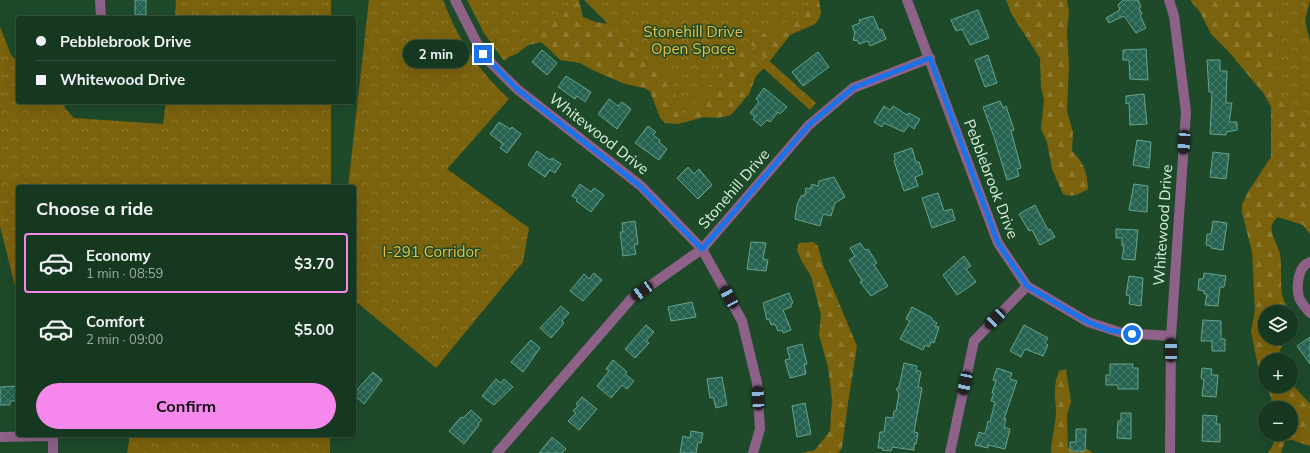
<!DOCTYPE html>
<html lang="en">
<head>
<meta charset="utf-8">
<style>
  :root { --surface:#163820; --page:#23432d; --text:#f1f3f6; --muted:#9eaca5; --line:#35523e; --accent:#f688ed }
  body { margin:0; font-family:Mulish,sans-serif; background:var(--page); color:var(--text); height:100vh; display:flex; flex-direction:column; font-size:15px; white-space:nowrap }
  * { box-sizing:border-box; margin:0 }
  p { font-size:13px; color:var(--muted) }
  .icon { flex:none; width:22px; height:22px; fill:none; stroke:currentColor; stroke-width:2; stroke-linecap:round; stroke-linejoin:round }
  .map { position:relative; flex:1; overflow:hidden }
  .details { position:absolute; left:16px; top:185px; width:340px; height:252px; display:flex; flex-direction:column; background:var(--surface); border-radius:4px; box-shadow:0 4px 16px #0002,0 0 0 1px var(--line) }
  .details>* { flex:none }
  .hud { position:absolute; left:16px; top:16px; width:340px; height:88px; border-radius:4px; box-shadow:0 4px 16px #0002,0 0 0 1px var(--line); display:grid; align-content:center; height:88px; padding:0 20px; background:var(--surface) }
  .tools { position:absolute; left:1258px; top:305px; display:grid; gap:8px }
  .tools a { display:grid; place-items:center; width:40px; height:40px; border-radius:50%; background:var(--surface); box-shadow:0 4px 16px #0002,0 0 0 1px var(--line); font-size:20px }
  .end { position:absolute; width:18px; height:18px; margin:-9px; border:5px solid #1a73e8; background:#fff; box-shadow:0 0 0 2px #fff }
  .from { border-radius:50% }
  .bubble { position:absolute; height:28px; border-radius:14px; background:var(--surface); box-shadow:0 4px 16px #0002,0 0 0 1px var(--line); font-size:13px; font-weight:700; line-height:28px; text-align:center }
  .car { position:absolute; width:12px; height:24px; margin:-12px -6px; border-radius:5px; box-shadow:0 0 3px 1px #0007; background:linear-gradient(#222 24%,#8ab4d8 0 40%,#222 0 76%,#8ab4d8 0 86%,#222 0) }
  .hud b { display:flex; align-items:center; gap:14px; height:38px; font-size:15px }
  .hud b+b { border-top:1px solid var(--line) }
  .hud i { width:10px; height:10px; background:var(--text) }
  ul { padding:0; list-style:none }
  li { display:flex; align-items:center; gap:12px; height:60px; margin:0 8px 6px; padding:0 12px; border:2px solid transparent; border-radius:4px }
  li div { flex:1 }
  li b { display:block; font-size:15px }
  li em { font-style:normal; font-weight:700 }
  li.on { border-color:var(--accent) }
  li>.icon { width:36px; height:36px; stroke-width:1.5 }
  h2 { padding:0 20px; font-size:18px; line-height:48px }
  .button { display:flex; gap:8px; margin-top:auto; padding:8px 20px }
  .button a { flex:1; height:46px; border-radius:24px; background:var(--accent); color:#111; font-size:16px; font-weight:700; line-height:46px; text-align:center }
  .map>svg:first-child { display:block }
  .forest { fill:url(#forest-firs) }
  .park { fill:url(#park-crowns) }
  .building { fill:url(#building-cross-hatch); stroke:#65a58f }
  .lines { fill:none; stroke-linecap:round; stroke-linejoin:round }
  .minor { stroke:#8d6188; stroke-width:10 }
  .route { stroke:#1a73e8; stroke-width:5 }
  .labels { text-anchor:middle; stroke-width:3; stroke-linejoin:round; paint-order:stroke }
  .park-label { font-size:15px; fill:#e9c03f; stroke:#1e4a2a }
  .street-label { font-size:15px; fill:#daf2de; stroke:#1e4a2a }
</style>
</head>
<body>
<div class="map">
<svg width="1310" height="453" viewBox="0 0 1310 453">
  <defs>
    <pattern id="forest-firs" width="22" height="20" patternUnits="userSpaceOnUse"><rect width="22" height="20" fill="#7b620d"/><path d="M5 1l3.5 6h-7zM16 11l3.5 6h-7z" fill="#8d7930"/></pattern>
    <pattern id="park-crowns" width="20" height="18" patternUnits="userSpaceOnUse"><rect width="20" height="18" fill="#7b620d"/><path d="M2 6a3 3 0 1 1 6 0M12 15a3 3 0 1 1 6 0" fill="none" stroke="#8d7930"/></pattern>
    <pattern id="building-cross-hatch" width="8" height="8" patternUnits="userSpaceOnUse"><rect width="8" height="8" fill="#266351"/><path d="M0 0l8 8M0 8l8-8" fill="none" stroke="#457a6a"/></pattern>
  </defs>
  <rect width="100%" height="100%" fill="#1e4a2a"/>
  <g class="forest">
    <path d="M468,0H579L583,17L596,22L616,25L680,0H819L821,13L819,19L815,24L790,35L766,66L756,76L749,94L731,115L718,118L704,117L678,124L665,123L660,118L650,91L644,88L625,84L592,70L580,63L560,60L546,46L540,42C536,44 530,44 527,46C519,52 515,57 504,57Z"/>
    <path d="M1006,0H1067L1069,12L1067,32L1069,65L1067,111L1073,132L1072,151C1084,163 1087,172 1088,189C1079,194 1073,198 1063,194L1052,169L1047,142L1041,129L1044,100L1041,87L1040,58L1012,15Z"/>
    <path d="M1190,0H1310L1305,21L1310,42V234L1303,225L1278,217C1264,228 1277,241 1280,254C1282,267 1280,282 1282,294C1283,301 1288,305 1288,312H1265V338H1287C1283,346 1276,351 1282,360H1265V384L1259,372L1251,331L1255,311L1252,252L1242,212V205L1248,192L1271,157V107L1264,94L1228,51L1211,34L1200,12Z"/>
    <polygon points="813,242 818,246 823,265 857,346 848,403 842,448 838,453 801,453 815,450 830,431 832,399 828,367 819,335 821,315 811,276 801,260 797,250 799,243"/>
    <path d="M1066,369L1071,402L1067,414L1068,447L1073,452L1087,449L1093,453H1051C1051,439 1056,425 1056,411C1055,394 1053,387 1059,371Z"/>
    <polygon points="1291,383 1310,404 1310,446 1292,440 1285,441 1281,453 1268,453 1273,445 1274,434 1291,434 1291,408 1272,408 1271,397 1266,386 1291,386"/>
  </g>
  <g class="park">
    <polygon points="176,0 331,0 331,18 175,18"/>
    <path d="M369,0H443C457,38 479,72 509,99L447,169L529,228L523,262L436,368L354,300V187H348Z"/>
    <polygon points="467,0 575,0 504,61 484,33"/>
    <polygon points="584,0 813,0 817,6 748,42 816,103 810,110 742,49 681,118 671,77 634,50"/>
    <polygon points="1277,0 1304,0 1306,38 1310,44 1310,116 1277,98"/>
    <polygon points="0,27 11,55 18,62 18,102 68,102 64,107 74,118 163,124 166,102 331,102 331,187 18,187 18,298 0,226"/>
    <polygon points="130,435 330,435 330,453 127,453"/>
  </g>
  <g class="building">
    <rect x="135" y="0" width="11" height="15"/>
    <polygon points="1123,0 1138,0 1141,7 1139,8 1142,14 1140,15 1146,28 1136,33 1124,16 1109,23 1106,18 1120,10 1118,5"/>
    <polygon points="978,10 989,38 970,45 962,29 956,31 951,20"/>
    <polygon points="873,16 879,30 882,29 886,39 870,46 868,41 859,44 858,41 853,40 855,33 852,26 860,23 859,20"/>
    <polygon points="1146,49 1148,80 1130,79 1129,60 1123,60 1123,50"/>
    <polygon points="542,50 557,63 547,75 532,62"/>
    <polygon points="818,52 829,67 803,86 792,72"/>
    <polygon points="988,55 997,83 985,87 975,60"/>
    <polygon points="1207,60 1220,60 1220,71 1227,71 1226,103 1232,103 1229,122 1237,122 1237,130 1226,132 1226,135 1210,134 1212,92 1209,92"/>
    <polygon points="566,76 591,92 585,102 577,96 575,99 558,87"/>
    <polygon points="764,88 787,107 780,114 778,112 770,122 767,120 761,126 753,119 755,117 750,113 759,102 756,99"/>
    <polygon points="1144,94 1147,124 1130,125 1129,103 1126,104 1126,96"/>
    <polygon points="609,99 618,106 622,102 631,109 617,129 598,114"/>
    <polygon points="1000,101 1003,108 1006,106 1014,130 1011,131 1021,168 1017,169 1019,176 1007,180 994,137 983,107"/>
    <polygon points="884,106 890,110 893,106 907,115 909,113 920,119 914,129 909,125 904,132 884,123 882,127 874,122"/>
    <polygon points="499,122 510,129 512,127 521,134 507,153 500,148 503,144 490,134"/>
    <polygon points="648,126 656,132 653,135 660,140 659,142 667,149 659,160 635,143"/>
    <polygon points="1137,140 1151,142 1149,168 1133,165"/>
    <polygon points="912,148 916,162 919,162 923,174 915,177 918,186 904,191 894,161 895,159 894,154"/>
    <polygon points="537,151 550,160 552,158 561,164 555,173 550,170 545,177 528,165"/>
    <polygon points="1213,152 1229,154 1226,179 1210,177"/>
    <polygon points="688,167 694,174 699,169 712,185 698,199 677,178"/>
    <polygon points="834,177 845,197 835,203 831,216 823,214 820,226 795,219 797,205 801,196 805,195 806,188 810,189 812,184 818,186 819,181"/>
    <polygon points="580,184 591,192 594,188 604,195 591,212 576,201 577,199 572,196"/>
    <polygon points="1134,184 1148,186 1147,212 1129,210"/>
    <polygon points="938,193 944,211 952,209 955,220 932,228 922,198"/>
    <polygon points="1035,205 1048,230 1050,229 1055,237 1040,245 1032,230 1029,231 1019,214"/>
    <polygon points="635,221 638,244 634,245 636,254 623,256 620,232 623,232 622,223"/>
    <polygon points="1213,221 1227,223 1223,250 1211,248 1211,246 1206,245 1207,234 1211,234"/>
    <polygon points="1116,229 1138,230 1135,260 1122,259 1124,246 1122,246 1122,238 1116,238"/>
    <polygon points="751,242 766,243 763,259 768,260 766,271 747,269"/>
    <polygon points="860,243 865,250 868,249 877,263 874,265 888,286 871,296 860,282 862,281 849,260 855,256 850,248"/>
    <polygon points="964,256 971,266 966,269 976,282 957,295 943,275"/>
    <polygon points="594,273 602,280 583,301 570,291 584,274 589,279"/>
    <polygon points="1204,273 1226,276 1224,287 1220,287 1218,306 1205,305 1207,294 1204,294 1204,291 1198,290 1199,279 1203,279"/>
    <polygon points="1129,276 1143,278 1141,306 1129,304 1130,296 1126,295"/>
    <polygon points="789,293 793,303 791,304 791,307 783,310 791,330 783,333 782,330 778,331 775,324 771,325 769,319 767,320 763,303"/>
    <polygon points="692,302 696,317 671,321 668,307"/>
    <polygon points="561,306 569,313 562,321 564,323 551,338 540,328"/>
    <polygon points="912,307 932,318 932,320 937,323 935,326 939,327 934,343 931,342 929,347 925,345 923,350 900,339 910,321 906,319"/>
    <polygon points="1203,320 1221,321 1221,339 1225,339 1225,351 1212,351 1212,341 1201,341"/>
    <polygon points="646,325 654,332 646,341 649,343 635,358 625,349"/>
    <polygon points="1024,325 1048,338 1045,343 1048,345 1043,356 1025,349 1021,357 1010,351"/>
    <polygon points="1310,337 1310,364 1297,346"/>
    <polygon points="531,340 540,348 523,372 511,362"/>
    <polygon points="802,344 807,364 804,365 806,374 790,378 785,360 790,359 787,348"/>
    <polygon points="613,360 627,372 625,374 634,381 627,389 622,385 611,398 597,386 609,371 606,369"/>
    <polygon points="904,363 917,366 916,370 921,372 918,387 922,388 914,432 918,433 916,444 914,444 914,450 892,447 891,451 882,450 883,448 878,448 880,432 884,432 886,417 893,418 894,411 896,411 899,393 896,389 899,387"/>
    <polygon points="1110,364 1133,364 1132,368 1138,368 1138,389 1118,389 1118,385 1106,385 1106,375 1110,375"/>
    <polygon points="997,368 1012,373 1010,379 1017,381 1004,419 1006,419 1004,427 1010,429 1005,449 988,445 988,448 975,445 979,432 985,434 988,421 990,422 995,402 991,401 994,393 992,393 996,381 993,380"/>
    <polygon points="1202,368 1212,369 1211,375 1218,375 1216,397 1202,396 1204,380 1201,378"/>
    <polygon points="373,372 382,380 364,404 354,395 354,393"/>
    <polygon points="722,377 727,405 716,408 713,397 710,398 707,379"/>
    <polygon points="496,379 501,383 504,379 513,387 494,405 482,396"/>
    <polygon points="18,386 18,401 10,401 10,405 0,405 0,387"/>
    <polygon points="582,397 597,409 579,430 568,421 576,413 573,411 578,406 576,404"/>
    <polygon points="805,403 811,434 797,437 792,406"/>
    <polygon points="471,410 482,420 478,424 479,425 464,444 449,431 461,417 463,418"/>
    <polygon points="1121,413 1131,413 1131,439 1117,438 1118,421 1121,421"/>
    <polygon points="1203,415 1217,416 1216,424 1220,424 1220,442 1202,441"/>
    <polygon points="1076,429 1086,429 1085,451 1070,451 1070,442 1076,442"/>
    <polygon points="691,431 703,433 701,443 698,442 696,453 680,453 683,436 690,438"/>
    <polygon points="552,437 566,449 562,453 539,453"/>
  </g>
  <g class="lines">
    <g class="minor">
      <polyline points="100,0 101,18"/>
      <polyline points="455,0 483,55 517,89 641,186 702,249 742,321 757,383 760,429 753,453"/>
      <polyline points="907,0 998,243 1027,286 1088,322 1122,333 1171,336"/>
      <polyline points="1169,0 1174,16 1186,112 1171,336 1170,453"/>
      <path d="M1310,262C1298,266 1296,286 1299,297C1300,302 1306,308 1310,313"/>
      <polyline points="0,437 53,436 53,453"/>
      <polyline points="497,453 631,299 702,249 809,125 853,88 930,58"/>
      <polyline points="950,453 974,341 1027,286"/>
    </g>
  </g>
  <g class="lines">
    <polyline class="route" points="483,54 517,89 640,186 702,249 809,125 853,88 930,58 998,243 1027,286 1088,322 1109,330 1132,334"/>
  </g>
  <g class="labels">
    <g class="park-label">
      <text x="693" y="37">Stonehill Drive<tspan x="693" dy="17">Open Space</tspan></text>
      <text x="431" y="257">I-291 Corridor</text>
    </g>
    <g class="street-label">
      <text transform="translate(599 134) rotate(38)" y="5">Whitewood Drive</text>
      <text transform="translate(991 179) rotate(69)" y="5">Pebblebrook Drive</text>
      <text transform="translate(734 189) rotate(-49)" y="5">Stonehill Drive</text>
      <text transform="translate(1163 225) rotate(-86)" y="5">Whitewood Drive</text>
    </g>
  </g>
</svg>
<div class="tools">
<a><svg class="icon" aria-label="layers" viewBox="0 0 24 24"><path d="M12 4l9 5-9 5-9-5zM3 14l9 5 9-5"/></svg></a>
<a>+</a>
<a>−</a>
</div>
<i class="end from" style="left:1132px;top:334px"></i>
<i class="end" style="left:483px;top:54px"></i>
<div class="bubble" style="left:403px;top:40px;width:66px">2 min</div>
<i class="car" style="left:1184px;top:142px;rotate:184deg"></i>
<i class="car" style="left:642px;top:291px;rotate:234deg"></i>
<i class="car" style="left:729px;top:297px;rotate:331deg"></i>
<i class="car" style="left:995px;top:319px;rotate:224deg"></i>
<i class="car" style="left:1171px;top:350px;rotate:0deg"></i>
<i class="car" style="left:965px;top:383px;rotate:192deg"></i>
<i class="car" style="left:758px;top:398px;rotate:357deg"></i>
<div class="hud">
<b><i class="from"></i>Pebblebrook Drive</b>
<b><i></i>Whitewood Drive</b>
</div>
<section class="details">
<h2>Choose a ride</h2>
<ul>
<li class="on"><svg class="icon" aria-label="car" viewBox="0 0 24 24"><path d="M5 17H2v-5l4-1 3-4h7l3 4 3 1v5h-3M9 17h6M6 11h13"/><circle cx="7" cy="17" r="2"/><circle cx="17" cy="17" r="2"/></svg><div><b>Economy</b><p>1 min · 08:59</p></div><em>$3.70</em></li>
<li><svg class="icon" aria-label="car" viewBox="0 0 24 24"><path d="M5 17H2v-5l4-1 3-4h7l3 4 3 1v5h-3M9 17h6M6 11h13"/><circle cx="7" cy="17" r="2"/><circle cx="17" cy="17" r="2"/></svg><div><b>Comfort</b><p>2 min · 09:00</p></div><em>$5.00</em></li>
</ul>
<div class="button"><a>Confirm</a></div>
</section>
</div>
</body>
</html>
